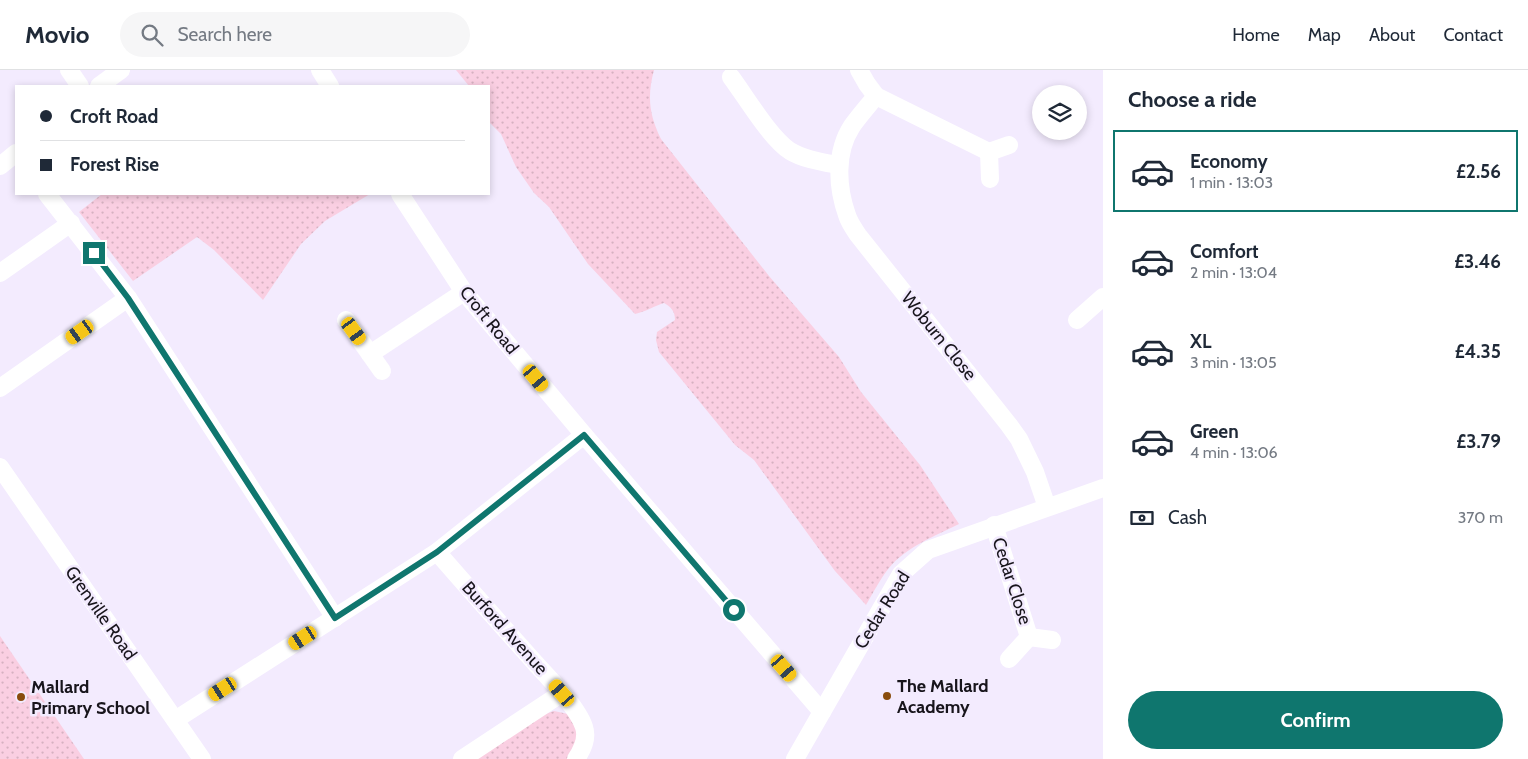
<!DOCTYPE html>
<html lang="en">
<head>
<meta charset="utf-8">
<style>
  :root { --surface:#fff; --page:#f6f6f7; --text:#1f2937; --muted:#747a83; --line:#e0e1e3; --accent:#0f766e }
  body { margin:0; font-family:Cabin,sans-serif; background:var(--page); color:var(--text); height:100vh; display:flex; flex-direction:column; font-size:19px; white-space:nowrap }
  * { box-sizing:border-box; margin:0 }
  p { font-size:16px; color:var(--muted) }
  .icon { flex:none; width:28px; height:28px; fill:none; stroke:currentColor; stroke-width:2; stroke-linecap:round; stroke-linejoin:round }
  .map { position:relative; flex:1; overflow:hidden }
  .drawer { display:flex; flex-direction:column; background:var(--surface); width:425px }
  .drawer>* { flex:none }
  .guide { position:absolute; left:15px; top:15px; width:475px; height:110px; border-radius:0px; box-shadow:0 2px 8px #0003; display:grid; align-content:center; height:110px; padding:0 25px; background:var(--surface) }
  .tools { position:absolute; left:1032px; top:15px; display:grid; gap:10px }
  .tools a { display:grid; place-items:center; width:55px; height:55px; border-radius:50%; background:var(--surface); box-shadow:0 2px 8px #0003; font-size:25px }
  .end { position:absolute; width:22px; height:22px; margin:-11px; border:6px solid #0f766e; background:#fff; box-shadow:0 0 0 2px #fff }
  .from { border-radius:50% }
  .car { position:absolute; width:15px; height:30px; margin:-15px -8px; border-radius:6px; box-shadow:0 0 4px 1px #0007; background:linear-gradient(#f5c518 24%,#345 0 40%,#f5c518 0 76%,#345 0 86%,#f5c518 0) }
  .guide b { display:flex; align-items:center; gap:18px; height:48px; font-size:19px }
  .guide b+b { border-top:1px solid var(--line) }
  .guide i { width:12px; height:12px; background:var(--text) }
  ul { padding:0; list-style:none }
  li { display:flex; align-items:center; gap:15px; height:82px; margin:0 10px 8px; padding:0 15px; border:2px solid transparent; border-radius:0px }
  li div { flex:1 }
  li b { display:block; font-size:19px }
  li em { font-style:normal; font-weight:800 }
  li.selected { border-color:var(--accent) }
  li>.icon { width:45px; height:45px; stroke-width:1.5 }
  h2 { padding:0 25px; font-size:22px; line-height:60px }
  .pay { display:flex; align-items:center; gap:12px; height:55px; padding:0 25px; font-size:19px }
  .pay p { margin-inline-start:auto }
  .button { display:flex; gap:10px; margin-top:auto; padding:10px 25px }
  .button a { flex:1; height:58px; border-radius:30px; background:var(--accent); color:#fff; font-size:20px; font-weight:800; line-height:58px; text-align:center }
  header { display:flex; align-items:center; gap:30px; box-sizing:border-box; height:70px; padding:0 25px; background:var(--surface); border-bottom:1px solid var(--line) }
  header strong { font-size:24px }
  nav { display:flex; gap:28px; margin-inline-start:auto; font-size:18px }
  .search { width:350px; height:45px; background:var(--page); display:flex; align-items:center; gap:12px; box-sizing:border-box; padding:0 18px; border-radius:28px; color:var(--muted); font-size:19px }
  main { display:flex; flex:1; min-height:0 }
  .map>svg:first-child { display:block }
  .grass { fill:url(#grass-dots) }
  .lines { fill:none; stroke-linecap:round; stroke-linejoin:round }
  .street { stroke:#fff; stroke-width:18 }
  .route { stroke:#0f766e; stroke-width:6 }
  .poi-dot { fill:#894c0d; stroke:#f3ebfe; stroke-width:2 }
  .labels { text-anchor:middle; stroke-width:5; stroke-linejoin:round; paint-order:stroke }
  .street-label { font-size:18px; fill:#18151c; stroke:#f3ebfe }
  .poi-label { font-size:18px; font-weight:bold; fill:#18151c; stroke:#f3ebfe; text-anchor:start }
</style>
</head>
<body>
<header>
<strong>Movio</strong>
<div class="search"><svg class="icon" aria-label="search" viewBox="0 0 24 24"><circle cx="10" cy="10" r="6"/><path d="M15 15l6 6"/></svg>Search here</div>
<nav><a>Home</a><a>Map</a><a>About</a><a>Contact</a></nav>
</header>
<main>
<div class="map">
<svg width="1103" height="689" viewBox="0 0 1103 689">
  <defs>
    <pattern id="grass-dots" width="8" height="8" patternUnits="userSpaceOnUse" patternTransform="scale(1.25)"><rect width="8" height="8" fill="#facfe2"/><path d="M2 2h.1M6 6h.1" fill="none" stroke="#d6b1c1" stroke-width="1.8" stroke-linecap="round"/></pattern>
  </defs>
  <rect width="100%" height="100%" fill="#f3ebfe"/>
  <g class="grass">
    <path d="M456,0H654C647,26 649,45 661,69L769,206L839,287L861,322L920,395L959,454C935,466 906,477 889,498C880,509 873,523 866,535L835,501L754,390L735,375L659,282L656,270L657,262L675,250C675,241 671,237 664,233C654,236 645,242 635,244L588,194L549,137L534,123L516,97L501,64L489,52V16H469Z"/>
    <polygon points="102,124 370,124 325,151 301,174 263,230 214,180 197,167 133,211 79,142"/>
    <polygon points="0,566 84,689 0,689"/>
    <polygon points="554,641 568,644 580,664 568,689 476,689 545,644"/>
  </g>
  <g class="lines">
    <g class="street">
      <polyline points="69,0 80,16"/>
      <polyline points="320,0 330,16"/>
      <polyline points="859,0 867,14 876,26 989,82"/>
      <path d="M731,7C746,27 770,68 790,81C803,89 822,92 838,95"/>
      <polyline points="99,16 121,0"/>
      <path d="M876,26C868,36 859,46 852,56C835,82 837,117 847,145C849,152 854,159 858,165L1009,355L1019,369L1035,402L1047,437"/>
      <polyline points="0,96 16,83"/>
      <polyline points="990,109 989,82 1009,75"/>
      <polyline points="47,124 128,228 335,548"/>
      <polyline points="400,124 464,222 584,365 822,642"/>
      <polyline points="0,203 71,153"/>
      <polyline points="346,250 382,301"/>
      <polyline points="1077,250 1103,227"/>
      <polyline points="370,284 464,222"/>
      <polyline points="0,318 128,228"/>
      <polyline points="0,397 202,689"/>
      <polyline points="994,455 1029,567"/>
      <path d="M437,482C470,520 503,557 536,594C550,609 578,638 584,657C588,669 582,680 576,689"/>
      <polyline points="1009,589 1029,567 1052,570"/>
      <polyline points="175,650 437,482 584,365"/>
      <polyline points="462,689 562,623"/>
      <polyline points="795,689 901,504 928,480 1103,418"/>
    </g>
  </g>
  <g class="lines">
    <polyline class="route" points="94,183 128,228 335,548 437,482 584,365 734,540"/>
  </g>
  <g class="poi-dot">
    <circle cx="887" cy="626" r="5"/>
    <circle cx="21" cy="627" r="5"/>
  </g>
  <g class="labels">
    <g class="street-label">
      <text transform="translate(489 250) rotate(51)" y="6">Croft Road</text>
      <text transform="translate(939 266) rotate(51)" y="6">Woburn Close</text>
      <text transform="translate(1012 511) rotate(72)" y="6">Cedar Close</text>
      <text transform="translate(882 540) rotate(-58)" y="6">Cedar Road</text>
      <text transform="translate(101 543) rotate(55)" y="6">Grenville Road</text>
      <text transform="translate(505 558) rotate(48)" y="6">Burford Avenue</text>
    </g>
    <g class="poi-label">
      <text x="897" y="622">The Mallard<tspan x="897" dy="21">Academy</tspan></text>
      <text x="31" y="623">Mallard<tspan x="31" dy="21">Primary School</tspan></text>
    </g>
  </g>
</svg>
<div class="tools">
<a><svg class="icon" aria-label="layers" viewBox="0 0 24 24"><path d="M12 4l9 5-9 5-9-5zM3 14l9 5 9-5"/></svg></a>
</div>
<i class="end from" style="left:734px;top:540px"></i>
<i class="end" style="left:94px;top:183px"></i>
<i class="car" style="left:354px;top:261px;rotate:144deg"></i>
<i class="car" style="left:80px;top:262px;rotate:235deg"></i>
<i class="car" style="left:536px;top:308px;rotate:140deg"></i>
<i class="car" style="left:303px;top:568px;rotate:238deg"></i>
<i class="car" style="left:784px;top:598px;rotate:139deg"></i>
<i class="car" style="left:223px;top:619px;rotate:238deg"></i>
<i class="car" style="left:562px;top:623px;rotate:319deg"></i>
<div class="guide">
<b><i class="from"></i>Croft Road</b>
<b><i></i>Forest Rise</b>
</div>
</div>
<section class="drawer">
<h2>Choose a ride</h2>
<ul>
<li class="selected"><svg class="icon" aria-label="car" viewBox="0 0 24 24"><path d="M5 17H2v-5l4-1 3-4h7l3 4 3 1v5h-3M9 17h6M6 11h13"/><circle cx="7" cy="17" r="2"/><circle cx="17" cy="17" r="2"/></svg><div><b>Economy</b><p>1 min · 13:03</p></div><em>£2.56</em></li>
<li><svg class="icon" aria-label="car" viewBox="0 0 24 24"><path d="M5 17H2v-5l4-1 3-4h7l3 4 3 1v5h-3M9 17h6M6 11h13"/><circle cx="7" cy="17" r="2"/><circle cx="17" cy="17" r="2"/></svg><div><b>Comfort</b><p>2 min · 13:04</p></div><em>£3.46</em></li>
<li><svg class="icon" aria-label="car" viewBox="0 0 24 24"><path d="M5 17H2v-5l4-1 3-4h7l3 4 3 1v5h-3M9 17h6M6 11h13"/><circle cx="7" cy="17" r="2"/><circle cx="17" cy="17" r="2"/></svg><div><b>XL</b><p>3 min · 13:05</p></div><em>£4.35</em></li>
<li><svg class="icon" aria-label="car" viewBox="0 0 24 24"><path d="M5 17H2v-5l4-1 3-4h7l3 4 3 1v5h-3M9 17h6M6 11h13"/><circle cx="7" cy="17" r="2"/><circle cx="17" cy="17" r="2"/></svg><div><b>Green</b><p>4 min · 13:06</p></div><em>£3.79</em></li>
</ul>
<div class="pay"><svg class="icon" aria-label="cash" viewBox="0 0 24 24"><path d="M3 7h18v10H3z"/><circle cx="12" cy="12" r="2"/></svg>Cash<p>370 m</p></div>
<div class="button"><a>Confirm</a></div>
</section>
</main>
</body>
</html>
